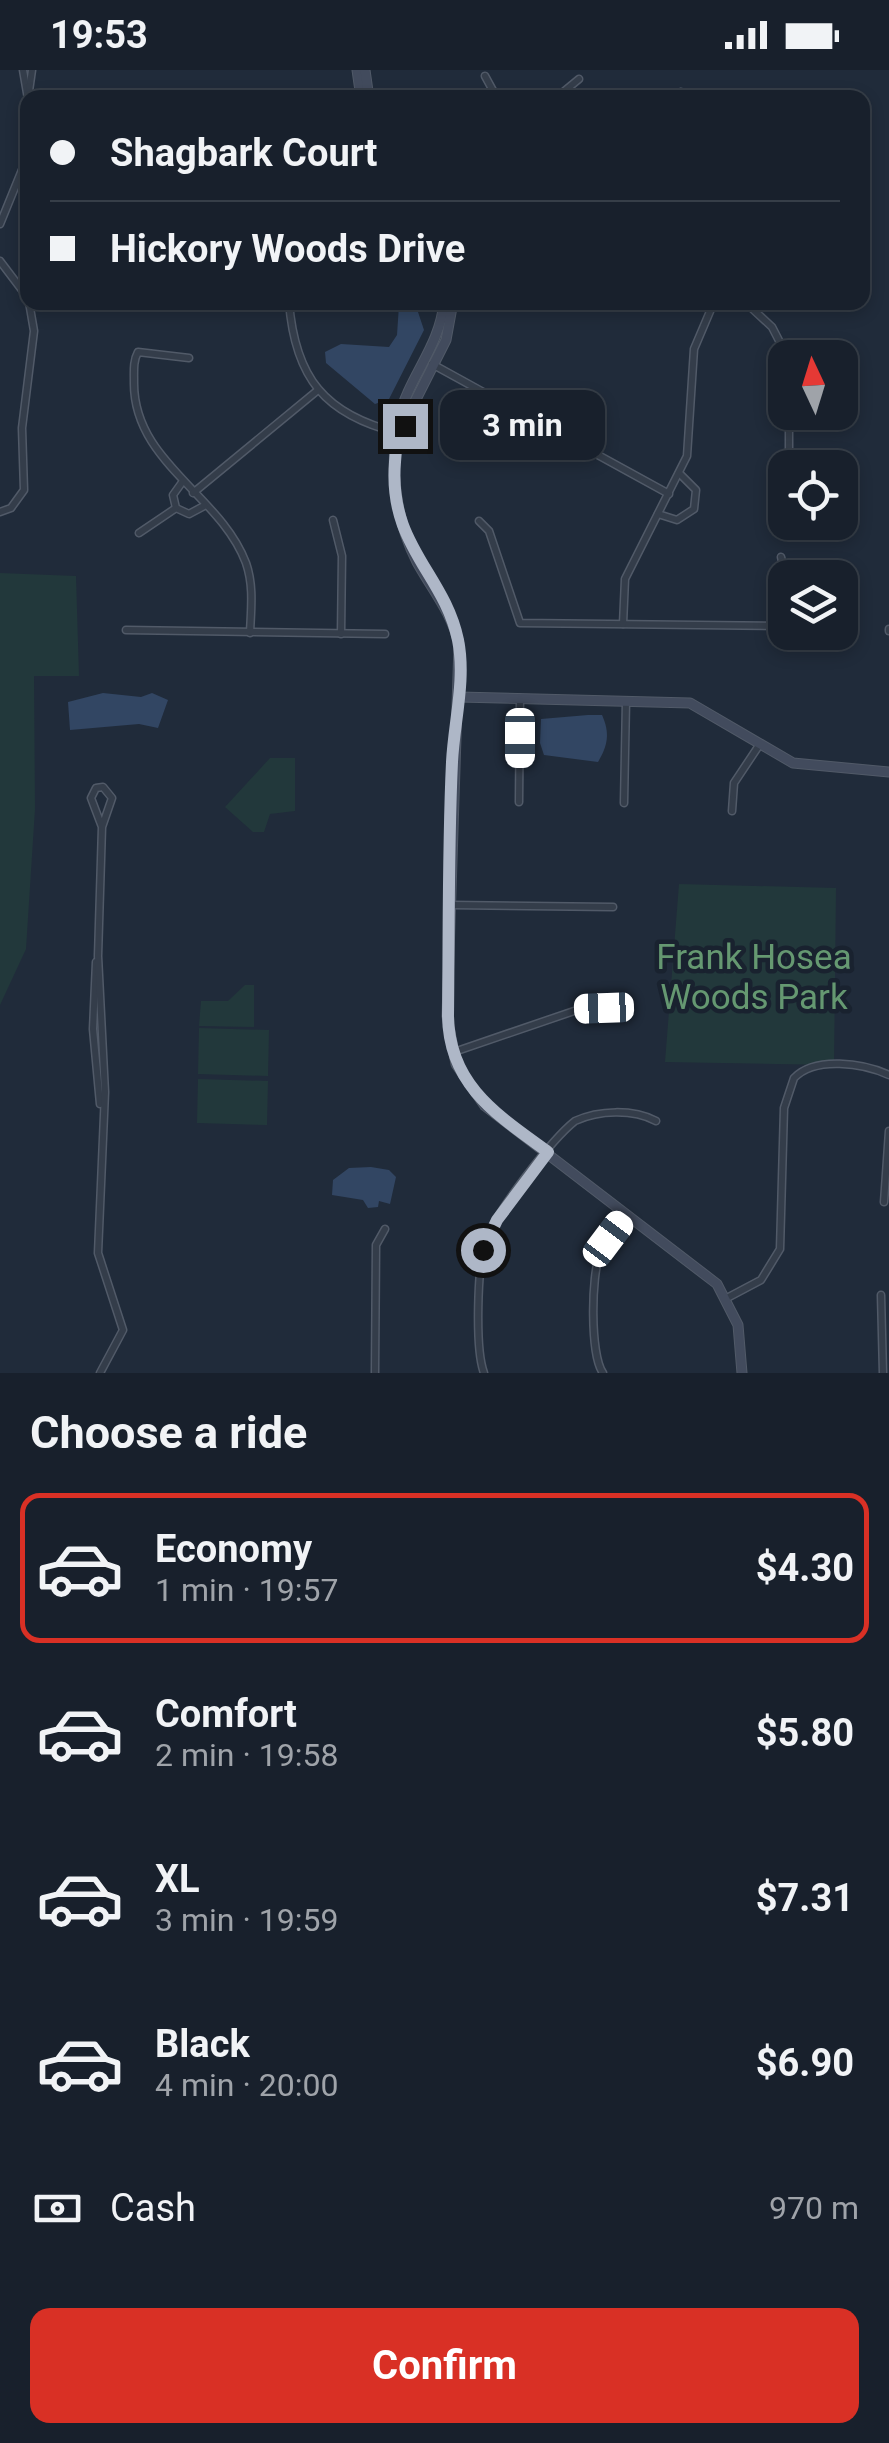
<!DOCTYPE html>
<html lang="en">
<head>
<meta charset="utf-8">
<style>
  :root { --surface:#18202c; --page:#252d38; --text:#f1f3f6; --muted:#9fa3a9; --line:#363e48; --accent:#d93025 }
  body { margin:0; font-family:Roboto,sans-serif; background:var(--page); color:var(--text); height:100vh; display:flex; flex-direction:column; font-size:38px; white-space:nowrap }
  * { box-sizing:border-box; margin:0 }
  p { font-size:32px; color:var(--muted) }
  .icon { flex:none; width:55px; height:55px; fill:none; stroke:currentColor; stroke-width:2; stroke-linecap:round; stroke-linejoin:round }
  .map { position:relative; height:1303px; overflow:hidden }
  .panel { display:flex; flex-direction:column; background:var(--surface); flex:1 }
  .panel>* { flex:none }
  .guide { position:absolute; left:20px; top:20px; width:850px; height:220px; border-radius:20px; box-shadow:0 5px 15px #0003,0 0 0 2px var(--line); display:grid; align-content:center; height:220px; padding:0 30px; background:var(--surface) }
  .needle { width:65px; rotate:356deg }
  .fabs { position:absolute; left:768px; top:270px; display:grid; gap:20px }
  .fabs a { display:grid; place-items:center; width:90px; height:90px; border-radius:20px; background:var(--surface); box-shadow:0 5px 15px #0003,0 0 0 2px var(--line); font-size:50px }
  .end { position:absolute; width:45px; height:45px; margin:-22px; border:12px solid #aeb7c7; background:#111; box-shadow:0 0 0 5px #111 }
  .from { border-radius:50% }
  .bubble { position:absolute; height:70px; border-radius:20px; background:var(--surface); box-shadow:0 5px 15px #0003,0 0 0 2px var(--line); font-size:32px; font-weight:700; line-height:70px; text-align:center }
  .car { position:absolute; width:30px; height:60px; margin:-30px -15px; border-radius:12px; box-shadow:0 0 8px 2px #0007; background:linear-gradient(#fff 24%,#345 0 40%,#fff 0 76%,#345 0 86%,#fff 0) }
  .guide b { display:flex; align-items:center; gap:35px; height:95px; font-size:38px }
  .guide b+b { border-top:2px solid var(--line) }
  .guide i { width:25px; height:25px; background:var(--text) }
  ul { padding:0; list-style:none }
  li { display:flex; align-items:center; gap:30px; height:150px; margin:0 20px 15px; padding:0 10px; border:5px solid transparent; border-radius:20px }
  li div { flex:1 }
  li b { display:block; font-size:38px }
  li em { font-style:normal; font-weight:700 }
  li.on { border-color:var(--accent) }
  li>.icon { width:90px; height:90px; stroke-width:1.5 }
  h2 { padding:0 30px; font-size:45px; line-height:120px }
  .pay { display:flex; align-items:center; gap:25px; height:110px; padding:0 30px; font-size:38px }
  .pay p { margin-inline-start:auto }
  .cta { display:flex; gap:20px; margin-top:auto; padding:20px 30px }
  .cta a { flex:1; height:115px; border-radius:20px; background:var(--accent); color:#fff; font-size:40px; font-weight:700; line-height:115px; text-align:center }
  .status { display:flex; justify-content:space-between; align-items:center; height:70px; padding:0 50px; background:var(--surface); direction:ltr }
  .status svg { height:28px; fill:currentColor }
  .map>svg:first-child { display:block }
  .green { fill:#22383b }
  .water { fill:#324663 }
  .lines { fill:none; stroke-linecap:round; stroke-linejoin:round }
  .street-casing { stroke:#515a68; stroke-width:9 }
  .secondary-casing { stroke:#515a68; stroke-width:11 }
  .street { stroke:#343d4a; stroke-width:6 }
  .secondary { stroke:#424b5d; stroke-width:9 }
  .route { stroke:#aeb7c7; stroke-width:12 }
  .labels { text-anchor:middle; stroke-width:9; stroke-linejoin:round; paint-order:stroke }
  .park-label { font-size:35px; fill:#659871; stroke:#19222f }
</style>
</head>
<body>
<div class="status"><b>19:53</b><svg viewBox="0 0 49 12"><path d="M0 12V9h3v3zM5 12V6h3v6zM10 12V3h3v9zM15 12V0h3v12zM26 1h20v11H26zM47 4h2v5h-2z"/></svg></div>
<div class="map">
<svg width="889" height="1303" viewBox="0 0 889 1303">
  <rect width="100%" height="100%" fill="#202b3a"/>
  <g class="green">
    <polygon points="0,503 76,506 79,606 34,606 35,739 26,879 0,935"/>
    <polygon points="270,688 295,688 295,741 270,744 264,762 253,762 225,737"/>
    <polygon points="679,814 836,818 834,995 665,992"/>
    <polygon points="245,915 254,915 254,957 199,956 201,931 228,931"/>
    <polygon points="199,958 269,960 268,1006 198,1004"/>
    <polygon points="198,1009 268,1011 267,1055 197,1053"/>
  </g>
  <g class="water">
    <polygon points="415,233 424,260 389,329 375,334 326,293 325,282 341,274 389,277 397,265 399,235"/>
    <polygon points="103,623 141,627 152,623 168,630 158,658 139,654 70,660 68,632"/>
    <path d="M588,645H602C610,663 608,675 598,692L544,685L540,673L541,649Z"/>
    <polygon points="371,1097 389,1100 396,1107 390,1134 379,1131 378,1137 368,1138 363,1130 332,1125 333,1110 349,1098"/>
  </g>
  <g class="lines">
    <g class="street-casing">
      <g id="street">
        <polyline points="23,0 28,29"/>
        <polyline points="485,6 497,28"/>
        <polyline points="29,21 32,0"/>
        <polyline points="556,28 579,9"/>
        <polyline points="677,28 681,22"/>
        <polyline points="0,154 24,95 28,38"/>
        <polyline points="0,191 28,228"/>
        <path d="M289,232C295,308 325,345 399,363"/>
        <polyline points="745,232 772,257 788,288"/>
        <path d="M189,288L138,282C133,291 134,301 134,312C133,392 220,424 246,493C254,516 251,539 250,563"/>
        <polyline points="432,294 669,424"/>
        <polyline points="789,386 789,342"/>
        <polyline points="183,411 173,425 176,438 189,444 204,436"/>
        <polyline points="193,423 318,320"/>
        <polyline points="0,442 11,438 24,420 22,358 34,261 29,232"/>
        <polyline points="658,444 677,450 694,439 696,420 680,404"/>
        <polyline points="333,450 342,486 341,564"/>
        <polyline points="479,451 489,461 520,553 785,556"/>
        <polyline points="139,463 176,438"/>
        <polyline points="781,487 786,508"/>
        <polyline points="623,554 625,509 687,386 694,279 714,232"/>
        <polyline points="889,559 889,561"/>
        <polyline points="126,560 385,564"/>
        <polyline points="519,732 520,628"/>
        <polyline points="624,733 626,631"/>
        <polyline points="732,741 734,713 760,674"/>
        <polyline points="451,835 613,837"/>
        <polyline points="96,892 93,959 100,1034"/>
        <polyline points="454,982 574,941 604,938"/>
        <polyline points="884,1132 889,1061"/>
        <polyline points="881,1225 883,1303"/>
        <path d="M727,1228L761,1210L780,1179L784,1038L794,1008C815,986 863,993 889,1005"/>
        <polyline points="100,1303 123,1260 98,1183 105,1022 98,886 102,757 112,728 103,717 96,718 91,728 102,757"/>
        <polyline points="375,1303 376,1175 385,1159"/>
        <path d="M484,1303C475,1279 477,1195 486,1170C497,1141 551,1070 575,1051C599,1040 633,1039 656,1051"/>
        <path d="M603,1303C590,1285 591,1205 600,1184C606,1169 617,1156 627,1144"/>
      </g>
    </g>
    <g class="secondary-casing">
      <g id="secondary">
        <polyline points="357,0 361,28"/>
        <polyline points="365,0 369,28"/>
        <path d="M444,232C440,277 409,306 399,348C389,394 395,449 417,492C433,521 451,541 459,574L447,946L456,994L485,1036L717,1214L738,1255L742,1303"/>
        <polyline points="399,363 446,270 453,232"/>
        <polyline points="459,627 690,633 793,693 889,702"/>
      </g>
    </g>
    <use href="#street" class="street"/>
    <use href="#secondary" class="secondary"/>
  </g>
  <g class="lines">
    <path class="route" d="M405,356C396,366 396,380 395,392C388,476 444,503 458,570C466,610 454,652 452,692C448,776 449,861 448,946C449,1015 497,1045 548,1082L497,1150L483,1180"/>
  </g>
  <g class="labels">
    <g class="park-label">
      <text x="754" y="899">Frank Hosea<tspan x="754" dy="40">Woods Park</tspan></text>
    </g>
  </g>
</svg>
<div class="fabs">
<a><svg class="needle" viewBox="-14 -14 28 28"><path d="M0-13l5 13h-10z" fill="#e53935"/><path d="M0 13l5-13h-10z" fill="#9fa3a9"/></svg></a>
<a><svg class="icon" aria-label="locate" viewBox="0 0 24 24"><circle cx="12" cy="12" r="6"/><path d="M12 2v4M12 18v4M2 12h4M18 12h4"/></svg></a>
<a><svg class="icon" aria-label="layers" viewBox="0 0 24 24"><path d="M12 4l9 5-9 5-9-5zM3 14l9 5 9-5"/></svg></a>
</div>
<i class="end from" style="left:483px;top:1180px"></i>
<i class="end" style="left:405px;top:356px"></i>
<div class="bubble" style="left:440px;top:320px;width:165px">3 min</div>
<i class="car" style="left:520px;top:668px;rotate:180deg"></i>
<i class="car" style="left:604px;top:938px;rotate:268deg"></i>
<i class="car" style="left:608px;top:1169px;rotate:37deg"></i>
<div class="guide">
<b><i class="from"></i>Shagbark Court</b>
<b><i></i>Hickory Woods Drive</b>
</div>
</div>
<section class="panel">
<h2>Choose a ride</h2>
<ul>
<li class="on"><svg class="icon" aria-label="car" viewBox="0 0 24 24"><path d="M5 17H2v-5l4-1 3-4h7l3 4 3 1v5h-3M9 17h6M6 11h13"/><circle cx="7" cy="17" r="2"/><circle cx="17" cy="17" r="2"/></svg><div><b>Economy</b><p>1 min · 19:57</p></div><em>$4.30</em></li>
<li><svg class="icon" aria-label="car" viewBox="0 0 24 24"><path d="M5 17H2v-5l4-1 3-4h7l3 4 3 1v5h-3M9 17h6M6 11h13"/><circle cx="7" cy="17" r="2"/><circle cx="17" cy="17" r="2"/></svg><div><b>Comfort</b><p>2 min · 19:58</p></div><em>$5.80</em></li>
<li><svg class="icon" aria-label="car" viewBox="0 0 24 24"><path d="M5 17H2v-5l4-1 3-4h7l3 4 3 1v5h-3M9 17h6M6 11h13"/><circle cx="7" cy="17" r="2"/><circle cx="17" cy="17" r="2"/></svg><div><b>XL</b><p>3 min · 19:59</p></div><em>$7.31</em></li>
<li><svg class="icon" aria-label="car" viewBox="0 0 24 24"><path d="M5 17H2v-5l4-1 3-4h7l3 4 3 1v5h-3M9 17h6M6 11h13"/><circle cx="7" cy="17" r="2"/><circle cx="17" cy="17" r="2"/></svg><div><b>Black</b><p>4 min · 20:00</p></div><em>$6.90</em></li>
</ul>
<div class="pay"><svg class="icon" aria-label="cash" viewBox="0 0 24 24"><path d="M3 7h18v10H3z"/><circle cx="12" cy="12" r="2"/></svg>Cash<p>970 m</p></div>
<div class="cta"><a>Confirm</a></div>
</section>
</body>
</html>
